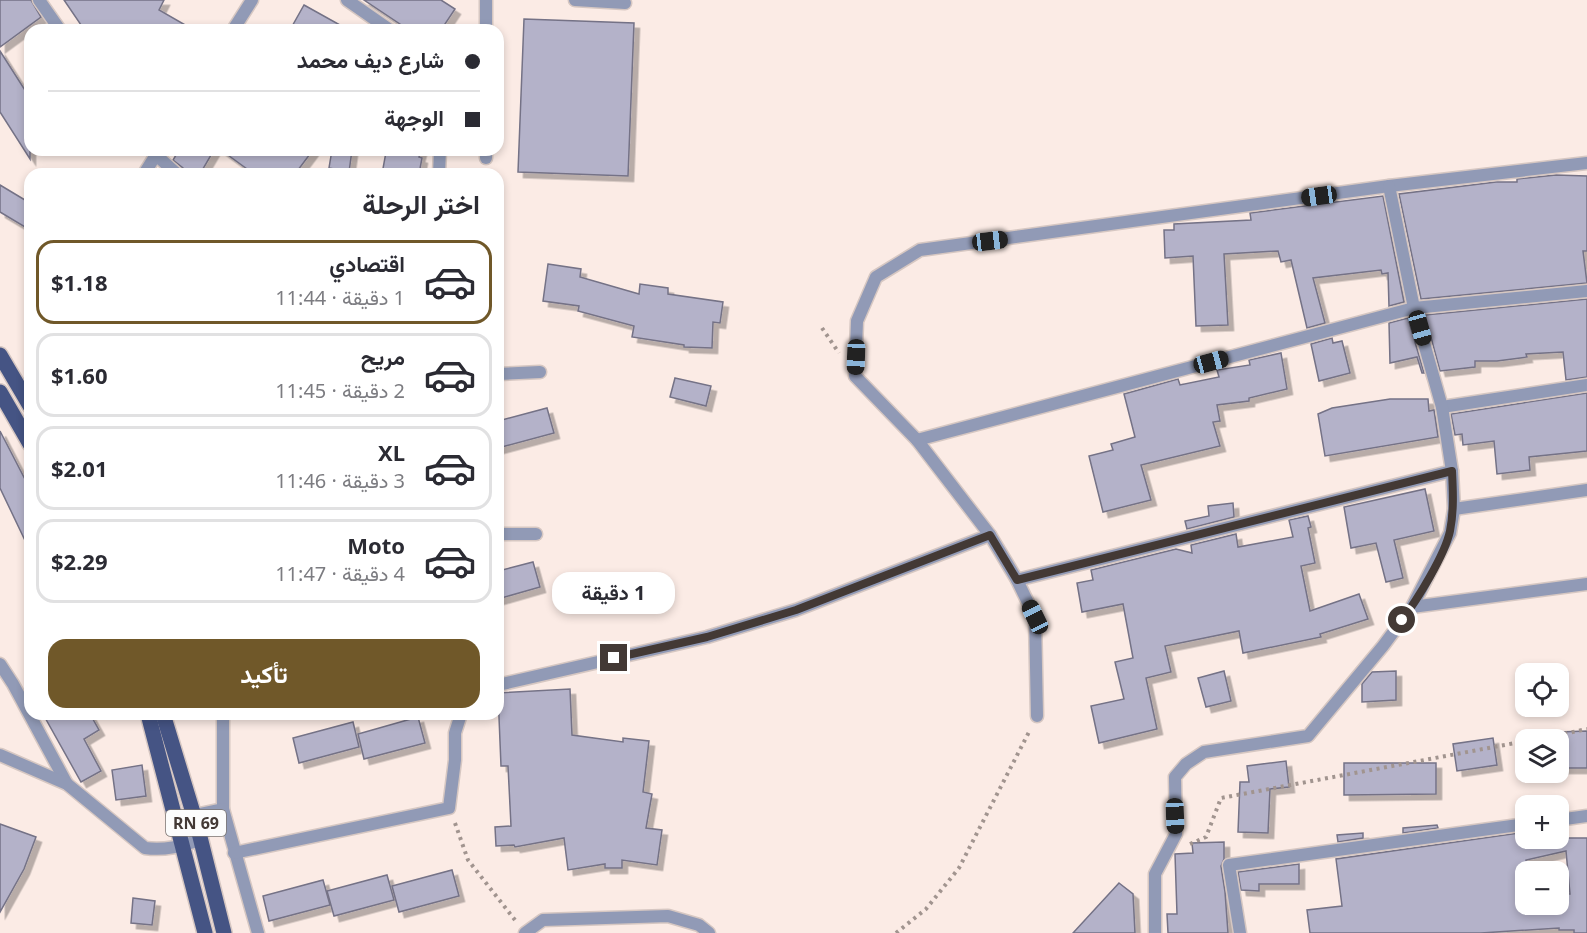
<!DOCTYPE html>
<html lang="ar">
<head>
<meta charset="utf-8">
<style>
  :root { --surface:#fff; --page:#f7f7f7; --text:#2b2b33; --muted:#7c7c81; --line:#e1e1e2; --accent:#705829 }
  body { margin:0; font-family:"Noto Sans",Vazirmatn,sans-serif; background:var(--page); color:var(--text); direction:rtl; height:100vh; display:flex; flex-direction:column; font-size:22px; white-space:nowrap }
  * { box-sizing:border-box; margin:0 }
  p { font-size:20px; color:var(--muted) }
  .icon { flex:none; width:33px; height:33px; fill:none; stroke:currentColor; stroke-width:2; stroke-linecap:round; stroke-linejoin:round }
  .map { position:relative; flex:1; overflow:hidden; direction:ltr }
  .panel { position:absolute; left:24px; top:168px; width:480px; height:552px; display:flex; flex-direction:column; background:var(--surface); border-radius:18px; box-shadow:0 3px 9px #0003; direction:rtl }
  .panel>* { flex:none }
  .hud { position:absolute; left:24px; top:24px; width:480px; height:132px; border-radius:18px; box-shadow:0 3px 9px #0003; direction:rtl; display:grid; align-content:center; height:132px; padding:0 24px; background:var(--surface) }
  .tools { position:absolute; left:1515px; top:663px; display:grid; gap:12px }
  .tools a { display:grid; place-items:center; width:54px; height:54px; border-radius:12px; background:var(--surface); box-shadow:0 3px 9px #0003; font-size:30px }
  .end { position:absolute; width:27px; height:27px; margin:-14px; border:8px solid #433935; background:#fff; box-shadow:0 0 0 3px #fff }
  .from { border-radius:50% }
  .bubble { position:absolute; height:42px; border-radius:18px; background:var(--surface); box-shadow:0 3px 9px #0003; font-size:20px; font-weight:700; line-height:42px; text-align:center; direction:rtl }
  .car { position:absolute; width:18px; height:36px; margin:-18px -9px; border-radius:8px; box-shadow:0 0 4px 2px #0007; background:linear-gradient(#222 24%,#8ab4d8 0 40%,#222 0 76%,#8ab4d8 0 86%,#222 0) }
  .hud b { display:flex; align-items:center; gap:21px; height:57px; font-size:22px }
  .hud b+b { border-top:2px solid var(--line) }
  .hud i { width:15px; height:15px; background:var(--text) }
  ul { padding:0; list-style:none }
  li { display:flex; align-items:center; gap:18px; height:84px; margin:0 12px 9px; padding:0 12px; border:3px solid var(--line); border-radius:18px }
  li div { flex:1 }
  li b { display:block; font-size:22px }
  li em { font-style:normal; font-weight:700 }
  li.selected { border-color:var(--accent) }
  li>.icon { width:54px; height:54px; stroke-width:1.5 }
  h2 { padding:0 24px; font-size:27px; line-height:72px }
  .button { display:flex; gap:12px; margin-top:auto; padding:12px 24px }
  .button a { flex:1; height:69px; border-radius:18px; background:var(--accent); color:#fff; font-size:24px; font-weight:700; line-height:69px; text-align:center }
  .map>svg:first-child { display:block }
  .building { fill:#b4b2c9; stroke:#747286; stroke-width:1.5; fill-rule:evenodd; filter:url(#shadow) }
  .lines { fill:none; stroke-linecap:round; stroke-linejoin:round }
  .lane-casing { stroke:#d6c7c2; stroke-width:15 }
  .street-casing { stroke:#d6c7c2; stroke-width:15 }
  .primary-casing { stroke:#d6c7c2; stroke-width:18 }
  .path { stroke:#a1948f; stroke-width:4; stroke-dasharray:3 4.5; stroke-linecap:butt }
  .lane { stroke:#919ab6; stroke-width:12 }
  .street { stroke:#919ab6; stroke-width:12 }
  .primary { stroke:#455484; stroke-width:15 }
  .route { stroke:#433935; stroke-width:8 }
  .labels { text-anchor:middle; stroke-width:4.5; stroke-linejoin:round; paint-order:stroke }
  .shield { fill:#fcfcfc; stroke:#7a7471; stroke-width:1.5 }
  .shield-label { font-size:16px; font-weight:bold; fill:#433935 }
</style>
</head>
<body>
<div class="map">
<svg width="1587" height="933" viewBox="0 0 1587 933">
  <defs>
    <filter id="shadow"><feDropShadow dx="5.5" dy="5.5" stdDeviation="0" flood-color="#0004"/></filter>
  </defs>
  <rect width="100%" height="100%" fill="#fbebe5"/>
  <g class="building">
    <polygon points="0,0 31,0 41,17 0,47"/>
    <polygon points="64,0 164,0 159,10 194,30 89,30 81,25"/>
    <polygon points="364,0 441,0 455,9 441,30 409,30"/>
    <polygon points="304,5 349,30 290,30"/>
    <polygon points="524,19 634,23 628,176 518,172"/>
    <polygon points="0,51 30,98 30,159 0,112"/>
    <polygon points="179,150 214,150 200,174 185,174 183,168 173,160"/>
    <polygon points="221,150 313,150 295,174 254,174"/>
    <polygon points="332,150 352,150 349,172 329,168"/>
    <polygon points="402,150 421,150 419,157 422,158 419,174 382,174 386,152 401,154"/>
    <polygon points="1556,175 1587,176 1587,251 1583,251 1587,283 1421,299 1399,194 1496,182 1517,182 1517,179"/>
    <polygon points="0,185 30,203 30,230 0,212"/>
    <polygon points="1383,196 1404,302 1389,306 1388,273 1382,274 1381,270 1313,278 1325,323 1307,328 1291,260 1281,262 1278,251 1224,254 1228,325 1196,326 1193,256 1165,258 1164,230 1174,230 1174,224 1251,220 1250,213"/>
    <polygon points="548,264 581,269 580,277 639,294 640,284 668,288 668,294 723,302 720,323 713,322 712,348 684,347 684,345 632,337 634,326 578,311 579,306 543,301"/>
    <polygon points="1587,299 1587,377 1566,380 1563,352 1526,354 1527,357 1497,361 1475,361 1475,367 1440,371 1425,315"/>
    <polygon points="1408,318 1424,373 1422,373 1417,357 1390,363 1389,323"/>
    <polygon points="1332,338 1333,343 1342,341 1350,373 1319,381 1311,344"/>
    <polygon points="1281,353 1287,389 1249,398 1249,401 1217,405 1220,421 1213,422 1220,446 1141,465 1151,500 1103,512 1089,456 1113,450 1111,444 1135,437 1124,394 1178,379 1180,385 1219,377 1217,370 1250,365 1249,360"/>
    <polygon points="675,378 711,386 706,406 670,397"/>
    <polygon points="1587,393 1587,451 1529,457 1530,470 1497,474 1494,441 1463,445 1462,434 1455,435 1451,414"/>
    <polygon points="1390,399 1428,399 1429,411 1434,410 1438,437 1325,456 1318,414 1332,408"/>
    <polygon points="547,408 554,433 498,448 498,421"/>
    <polygon points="0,431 30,489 30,551 0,488"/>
    <polygon points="1425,489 1434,531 1394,540 1403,578 1386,582 1376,543 1351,548 1344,507"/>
    <polygon points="1233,503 1234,517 1187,529 1185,521 1209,516 1208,506"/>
    <polygon points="1308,516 1311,527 1308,528 1315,563 1301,566 1310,611 1359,594 1368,619 1320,634 1321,637 1243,653 1239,631 1165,646 1171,672 1146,678 1157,729 1099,743 1091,706 1124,699 1115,662 1133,658 1123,604 1082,612 1077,583 1093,580 1091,570 1176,549 1192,553 1191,545 1236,534 1238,547 1293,537 1289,520"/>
    <polygon points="533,562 540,587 498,599 498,571"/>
    <polygon points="1224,671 1231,701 1206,707 1198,678"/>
    <polygon points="1396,671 1396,700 1362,702 1362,684 1372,672"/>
    <polygon points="570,689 572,735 623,742 623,738 649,741 643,792 652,794 646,828 662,830 657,865 622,860 622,868 605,868 605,864 568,870 564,838 515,847 514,845 496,846 495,827 511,826 508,766 501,766 498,693"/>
    <polygon points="43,714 90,714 99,730 84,739 101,771 81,782"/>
    <polygon points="418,717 425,743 364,759 358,734"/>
    <polygon points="353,722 359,747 299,763 293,738"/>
    <polygon points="1587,731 1587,768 1562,768 1562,752 1558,752 1558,732"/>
    <polygon points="1493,738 1497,765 1457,771 1453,744"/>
    <polygon points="1286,761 1289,787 1270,789 1268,833 1238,832 1240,782 1249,782 1247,766"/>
    <polygon points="1344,763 1436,763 1436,794 1344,795"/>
    <polygon points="142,765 146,796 116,800 112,770"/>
    <polygon points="0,824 36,837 24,869 0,912"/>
    <polygon points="1437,825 1438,828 1403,833 1403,828"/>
    <path d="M1526,832V838H1587V933H1574V930H1559V928L1481,933H1310L1307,910L1342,906L1336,859ZM1566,851L1570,894H1558V904H1526V860Z"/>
    <polygon points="1363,833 1363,838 1338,842 1337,835"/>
    <polygon points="1224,842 1224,859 1221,866 1225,892 1228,933 1168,933 1167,914 1177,914 1175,854 1193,853 1192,843"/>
    <polygon points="1299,864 1299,884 1259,884 1259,891 1241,890 1238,872"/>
    <polygon points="452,870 459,896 399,912 392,886"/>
    <polygon points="387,875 394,900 334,916 327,891"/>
    <polygon points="323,880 330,905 269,921 263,896"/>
    <polygon points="1119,883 1133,894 1135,933 1073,933"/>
    <polygon points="133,898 155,901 152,925 131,923"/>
  </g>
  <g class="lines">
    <g class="lane-casing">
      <g id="lane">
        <polyline points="347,0 390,30"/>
        <polyline points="439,174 440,150"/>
      </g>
    </g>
    <g class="street-casing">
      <g id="street">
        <polyline points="39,0 60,30"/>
        <polyline points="575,0 625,3"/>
        <polyline points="233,30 252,0"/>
        <polyline points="486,30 486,0"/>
        <polyline points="156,155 177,174"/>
        <polyline points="486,158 486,150"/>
        <polyline points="144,174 159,150"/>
        <polyline points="498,374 540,372"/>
        <polyline points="1442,407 1587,385"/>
        <polyline points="917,440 1414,308 1587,291"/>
        <polyline points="1454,509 1587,490"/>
        <polyline points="498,534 536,534"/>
        <polyline points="1017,580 1452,471"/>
        <polyline points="1412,607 1587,584"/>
        <polyline points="0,664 13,684 67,784"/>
        <polyline points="498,685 707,637 796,610 990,535"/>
        <polyline points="223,714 223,809 258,933"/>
        <polyline points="1037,716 1035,617 1017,580 990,535 917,440 855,376 857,321 876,277 920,250 1389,186 1587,163"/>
        <path d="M0,755L67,784L145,848C165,851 181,846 200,840"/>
        <polyline points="176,819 223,809"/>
        <polyline points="1558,820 1587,816"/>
        <polyline points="234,853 449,808 455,760 455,733 461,714"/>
        <polyline points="525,933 543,920 668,916 699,925 709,933"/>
        <polyline points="1155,933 1155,874 1176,834 1175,777 1186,764 1204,752 1308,736 1383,646 1412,607 1450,533 1454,509 1452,471 1442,407 1414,308 1389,186"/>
        <polyline points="1240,933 1229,865 1526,824"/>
      </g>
    </g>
    <g class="primary-casing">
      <g id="primary">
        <polyline points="0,355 30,406"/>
        <polyline points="0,392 30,444"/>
        <polyline points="148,714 205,933"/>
        <polyline points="163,714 198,829 224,933"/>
      </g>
    </g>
    <g class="path">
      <polyline points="822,328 839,353"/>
      <polyline points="1535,740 1587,729"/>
      <polyline points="455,823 468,860 515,920"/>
      <polyline points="1190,844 1206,837 1221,798 1526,741"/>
      <polyline points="896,933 926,909 959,868 1030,730"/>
    </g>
    <use href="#lane" class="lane"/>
    <use href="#street" class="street"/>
    <use href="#primary" class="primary"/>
  </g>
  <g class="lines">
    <path class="route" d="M614,658L707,637L796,610L990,535L1017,580L1452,471C1453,491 1454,511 1450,531C1445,555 1417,600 1402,620"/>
  </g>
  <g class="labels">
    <rect class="shield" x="166" y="810" width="60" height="26" rx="4.5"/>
    <g class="shield-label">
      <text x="196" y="829">RN 69</text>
    </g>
  </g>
</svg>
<div class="tools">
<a><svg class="icon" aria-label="locate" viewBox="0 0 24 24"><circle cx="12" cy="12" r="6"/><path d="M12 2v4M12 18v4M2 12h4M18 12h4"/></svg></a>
<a><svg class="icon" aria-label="layers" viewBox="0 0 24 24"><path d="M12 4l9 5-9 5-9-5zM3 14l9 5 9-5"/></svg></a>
<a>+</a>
<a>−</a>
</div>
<i class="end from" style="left:1402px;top:620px"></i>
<i class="end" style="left:614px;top:658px"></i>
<div class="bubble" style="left:552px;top:572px;width:123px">1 دقيقة</div>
<i class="car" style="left:1319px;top:196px;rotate:262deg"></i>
<i class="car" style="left:990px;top:241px;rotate:83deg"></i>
<i class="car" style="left:1420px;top:328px;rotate:164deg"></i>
<i class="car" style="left:856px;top:357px;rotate:182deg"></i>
<i class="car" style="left:1211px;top:362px;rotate:75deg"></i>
<i class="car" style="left:1035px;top:617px;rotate:334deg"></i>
<i class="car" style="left:1175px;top:816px;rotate:178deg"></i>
<div class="hud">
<b><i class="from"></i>شارع ديف محمد</b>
<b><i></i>الوجهة</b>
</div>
<section class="panel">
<h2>اختر الرحلة</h2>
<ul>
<li class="selected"><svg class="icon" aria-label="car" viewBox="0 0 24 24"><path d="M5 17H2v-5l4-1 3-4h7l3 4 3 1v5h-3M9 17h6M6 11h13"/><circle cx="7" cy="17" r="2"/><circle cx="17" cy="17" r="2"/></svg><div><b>اقتصادي</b><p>1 دقيقة · 11:44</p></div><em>$1.18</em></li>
<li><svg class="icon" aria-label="car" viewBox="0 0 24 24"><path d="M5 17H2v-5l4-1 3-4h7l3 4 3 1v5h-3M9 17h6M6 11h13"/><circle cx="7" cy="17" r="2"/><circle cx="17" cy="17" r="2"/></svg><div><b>مريح</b><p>2 دقيقة · 11:45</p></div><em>$1.60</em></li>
<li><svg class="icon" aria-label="car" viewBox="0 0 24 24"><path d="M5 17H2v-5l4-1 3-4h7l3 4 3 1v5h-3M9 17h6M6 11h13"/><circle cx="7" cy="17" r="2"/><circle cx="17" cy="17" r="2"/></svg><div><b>XL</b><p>3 دقيقة · 11:46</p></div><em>$2.01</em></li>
<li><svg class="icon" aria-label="car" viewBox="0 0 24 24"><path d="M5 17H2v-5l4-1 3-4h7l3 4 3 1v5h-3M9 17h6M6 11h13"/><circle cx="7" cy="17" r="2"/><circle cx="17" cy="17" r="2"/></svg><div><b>Moto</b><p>4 دقيقة · 11:47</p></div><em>$2.29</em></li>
</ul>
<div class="button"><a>تأكيد</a></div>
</section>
</div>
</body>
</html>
